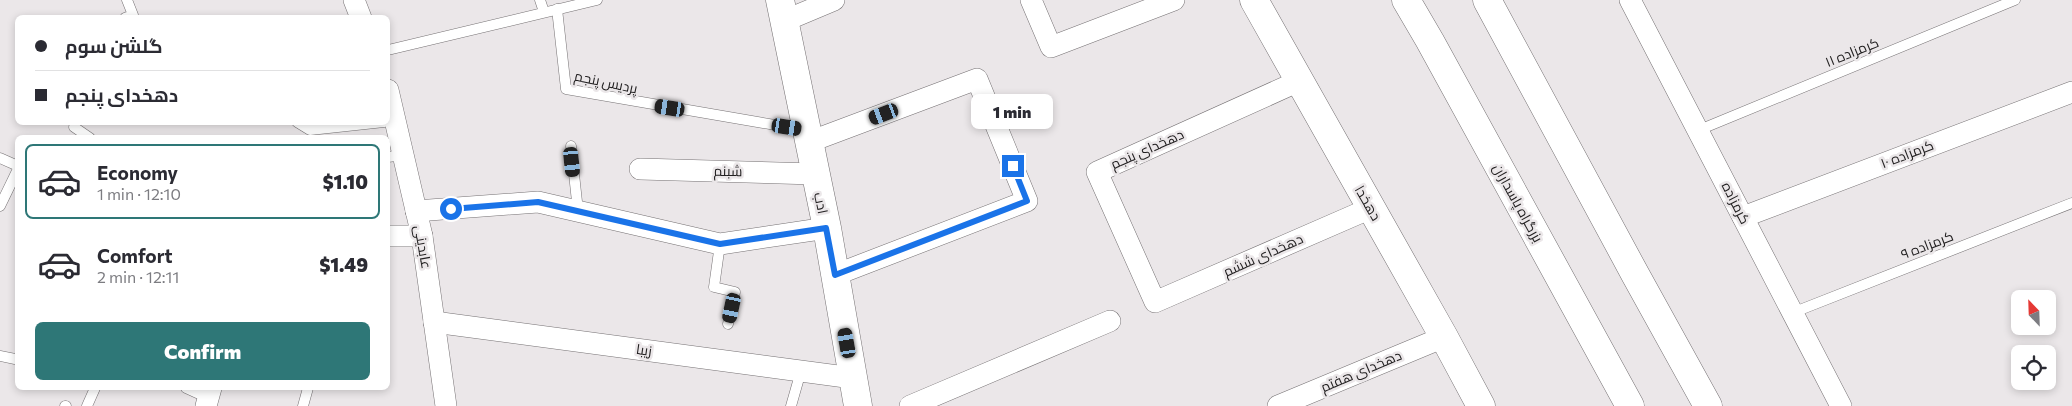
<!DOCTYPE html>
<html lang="en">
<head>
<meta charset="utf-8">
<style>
  :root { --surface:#fff; --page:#f7f7f7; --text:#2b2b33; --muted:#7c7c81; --line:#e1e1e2; --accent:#2e7777 }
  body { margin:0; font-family:Commissioner,Cairo,sans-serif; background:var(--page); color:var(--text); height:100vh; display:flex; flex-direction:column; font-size:19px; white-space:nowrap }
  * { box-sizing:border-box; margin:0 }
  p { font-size:16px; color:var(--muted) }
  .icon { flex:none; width:28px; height:28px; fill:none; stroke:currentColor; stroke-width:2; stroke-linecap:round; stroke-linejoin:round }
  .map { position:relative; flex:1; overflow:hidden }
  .details { position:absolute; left:15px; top:135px; width:375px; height:255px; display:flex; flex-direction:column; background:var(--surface); border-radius:8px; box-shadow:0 2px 8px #0003 }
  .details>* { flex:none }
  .banner { position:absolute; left:15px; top:15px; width:375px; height:110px; border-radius:8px; box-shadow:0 2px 8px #0003; display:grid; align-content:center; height:110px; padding:0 20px; background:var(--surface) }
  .needle { width:32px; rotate:337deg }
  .tools { position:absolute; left:2011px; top:290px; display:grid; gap:10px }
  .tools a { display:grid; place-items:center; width:45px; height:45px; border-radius:8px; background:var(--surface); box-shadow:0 2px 8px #0003; font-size:25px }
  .end { position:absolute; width:22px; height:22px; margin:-11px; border:6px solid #1a73e8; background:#fff; box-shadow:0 0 0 2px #fff }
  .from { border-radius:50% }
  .bubble { position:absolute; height:35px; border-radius:8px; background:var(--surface); box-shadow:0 2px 8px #0003; font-size:16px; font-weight:800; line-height:35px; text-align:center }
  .car { position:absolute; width:15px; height:30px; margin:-15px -8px; border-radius:6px; box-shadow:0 0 4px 1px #0007; background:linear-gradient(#222 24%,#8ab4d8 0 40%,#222 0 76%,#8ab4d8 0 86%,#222 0) }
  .banner b { display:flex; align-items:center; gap:18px; height:48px; font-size:19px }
  .banner b+b { border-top:1px solid var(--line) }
  .banner i { width:12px; height:12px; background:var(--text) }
  ul { padding:9px 0 0; list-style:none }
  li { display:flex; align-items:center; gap:15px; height:75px; margin:0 10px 8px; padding:0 10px; border:2px solid transparent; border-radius:8px }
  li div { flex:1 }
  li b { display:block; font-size:19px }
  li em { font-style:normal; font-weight:800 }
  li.on { border-color:var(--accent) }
  li>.icon { width:45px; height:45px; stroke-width:1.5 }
  .action { display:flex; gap:10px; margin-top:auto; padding:10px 20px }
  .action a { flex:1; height:58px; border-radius:8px; background:var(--accent); color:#fff; font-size:20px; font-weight:800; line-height:58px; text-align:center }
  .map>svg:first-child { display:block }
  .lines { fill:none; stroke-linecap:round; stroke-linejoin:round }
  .service-casing { stroke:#757173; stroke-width:11 }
  .minor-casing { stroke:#757173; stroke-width:22 }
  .secondary-casing { stroke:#757173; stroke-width:29 }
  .trunk-casing { stroke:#757173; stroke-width:29 }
  .service { stroke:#fff; stroke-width:10 }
  .minor { stroke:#fff; stroke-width:21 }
  .secondary { stroke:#fff; stroke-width:28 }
  .trunk { stroke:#fff; stroke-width:28 }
  .route { stroke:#1a73e8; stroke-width:6 }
  .labels { text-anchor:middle; stroke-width:5; stroke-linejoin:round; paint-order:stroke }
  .street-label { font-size:14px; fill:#222021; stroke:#ebe7e9 }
</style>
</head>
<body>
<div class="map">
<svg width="2072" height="406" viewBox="0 0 2072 406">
  <rect width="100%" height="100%" fill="#ebe7e9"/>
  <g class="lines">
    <g class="service-casing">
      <g id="service">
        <polyline points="540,0 544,12"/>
        <polyline points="557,9 566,89 804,130"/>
        <polyline points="125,18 133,15 127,0"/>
        <polyline points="388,50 597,0"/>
        <polyline points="297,122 310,130 384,122"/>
        <polyline points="74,127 90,138"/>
        <polyline points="1699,130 2015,0"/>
        <polyline points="571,146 578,211"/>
        <polyline points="388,157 403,155"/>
        <polyline points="0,158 18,166"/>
        <polyline points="0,206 18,169"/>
        <polyline points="720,244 714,287 735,292 728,324"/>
        <polyline points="1792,313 2072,203"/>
        <polyline points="0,356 15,359"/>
        <polyline points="186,388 208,398"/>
        <polyline points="65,406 66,406"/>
        <polyline points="87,406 95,388"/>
        <polyline points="303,406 308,388"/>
        <polyline points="791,406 801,371"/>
      </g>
    </g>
    <g class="minor-casing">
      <g id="minor">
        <polyline points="354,0 361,18"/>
        <polyline points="1031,0 1051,47 1174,0"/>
        <polyline points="1630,0 1841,406"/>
        <polyline points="784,21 834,0"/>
        <polyline points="1299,81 1097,172 1155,302 1371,208"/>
        <polyline points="388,90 422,236 446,406"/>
        <polyline points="809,142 977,79 1027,201 835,275"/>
        <polyline points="640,169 815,174"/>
        <polyline points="416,211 538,202 720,244 827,228"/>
        <polyline points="1743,217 2072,92"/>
        <polyline points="388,236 422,236"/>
        <polyline points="434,322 853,378"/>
        <polyline points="206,406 211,388"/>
        <polyline points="910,406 1110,321"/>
        <polyline points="1278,406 1444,337"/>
      </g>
    </g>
    <g class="secondary-casing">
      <g id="secondary">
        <polyline points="780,0 827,228 858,406"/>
        <polyline points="1254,0 1444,337 1481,406"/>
      </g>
    </g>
    <g class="trunk-casing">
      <g id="trunk">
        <polyline points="1406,0 1430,41 1630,406"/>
        <polyline points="1487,0 1635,274 1708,406"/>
      </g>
    </g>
    <use href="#service" class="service"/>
    <use href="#minor" class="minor"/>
    <use href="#secondary" class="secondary"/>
    <use href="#trunk" class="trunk"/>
  </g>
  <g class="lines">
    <polyline class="route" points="451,209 538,202 720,244 826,228 835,275 1027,201 1013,166"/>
  </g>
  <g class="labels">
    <g class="street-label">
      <text transform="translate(1852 52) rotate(-22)" y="5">کرمزاده ١١</text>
      <text transform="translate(606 82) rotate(12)" y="5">پردیس پنجم</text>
      <text transform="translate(1147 149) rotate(-24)" y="5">دهخدای پنجم</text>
      <text transform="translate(1907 154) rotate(-21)" y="5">کرمزاده ١٠</text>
      <text transform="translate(728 171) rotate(1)" y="5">شبنم</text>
      <text transform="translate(821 203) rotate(78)" y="5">ادب</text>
      <text transform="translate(1368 203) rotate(60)" y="5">دهخدا</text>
      <text transform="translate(1518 203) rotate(61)" y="5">بزرگراه پاسداران</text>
      <text transform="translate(1736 203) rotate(63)" y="5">کرمزاده</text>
      <text transform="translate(1927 245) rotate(-21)" y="5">کرمزاده ٩</text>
      <text transform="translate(423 247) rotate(80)" y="5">عابدینی</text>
      <text transform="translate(1263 255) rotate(-24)" y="5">دهخدای ششم</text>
      <text transform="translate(644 350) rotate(8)" y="5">زیبا</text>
      <text transform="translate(1361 371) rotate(-23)" y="5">دهخدای هفتم</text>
    </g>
  </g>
</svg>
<div class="tools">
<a><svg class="needle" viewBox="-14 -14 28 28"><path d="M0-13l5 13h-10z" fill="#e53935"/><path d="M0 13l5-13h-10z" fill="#7c7c81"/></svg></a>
<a><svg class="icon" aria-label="locate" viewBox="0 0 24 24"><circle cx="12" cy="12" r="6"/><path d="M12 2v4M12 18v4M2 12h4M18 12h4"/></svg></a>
</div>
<i class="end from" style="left:451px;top:209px"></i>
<i class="end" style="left:1013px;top:166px"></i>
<div class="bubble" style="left:971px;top:94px;width:82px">1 min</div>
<i class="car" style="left:670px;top:108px;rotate:279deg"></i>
<i class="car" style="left:884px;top:114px;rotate:249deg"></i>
<i class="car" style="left:787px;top:127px;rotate:99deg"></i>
<i class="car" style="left:572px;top:162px;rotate:174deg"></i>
<i class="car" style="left:732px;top:308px;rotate:192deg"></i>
<i class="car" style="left:847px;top:343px;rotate:350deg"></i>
<div class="banner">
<b><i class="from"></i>گلشن سوم</b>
<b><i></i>دهخدای پنجم</b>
</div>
<section class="details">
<ul>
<li class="on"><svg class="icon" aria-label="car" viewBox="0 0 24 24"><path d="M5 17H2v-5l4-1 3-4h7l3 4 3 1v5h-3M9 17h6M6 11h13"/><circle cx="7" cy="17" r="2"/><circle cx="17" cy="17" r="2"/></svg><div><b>Economy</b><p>1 min · 12:10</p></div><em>$1.10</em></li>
<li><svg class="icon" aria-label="car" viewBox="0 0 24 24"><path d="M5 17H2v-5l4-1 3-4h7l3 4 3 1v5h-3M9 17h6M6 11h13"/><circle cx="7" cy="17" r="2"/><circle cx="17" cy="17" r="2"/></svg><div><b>Comfort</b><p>2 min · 12:11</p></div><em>$1.49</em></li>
</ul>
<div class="action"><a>Confirm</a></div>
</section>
</div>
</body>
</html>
